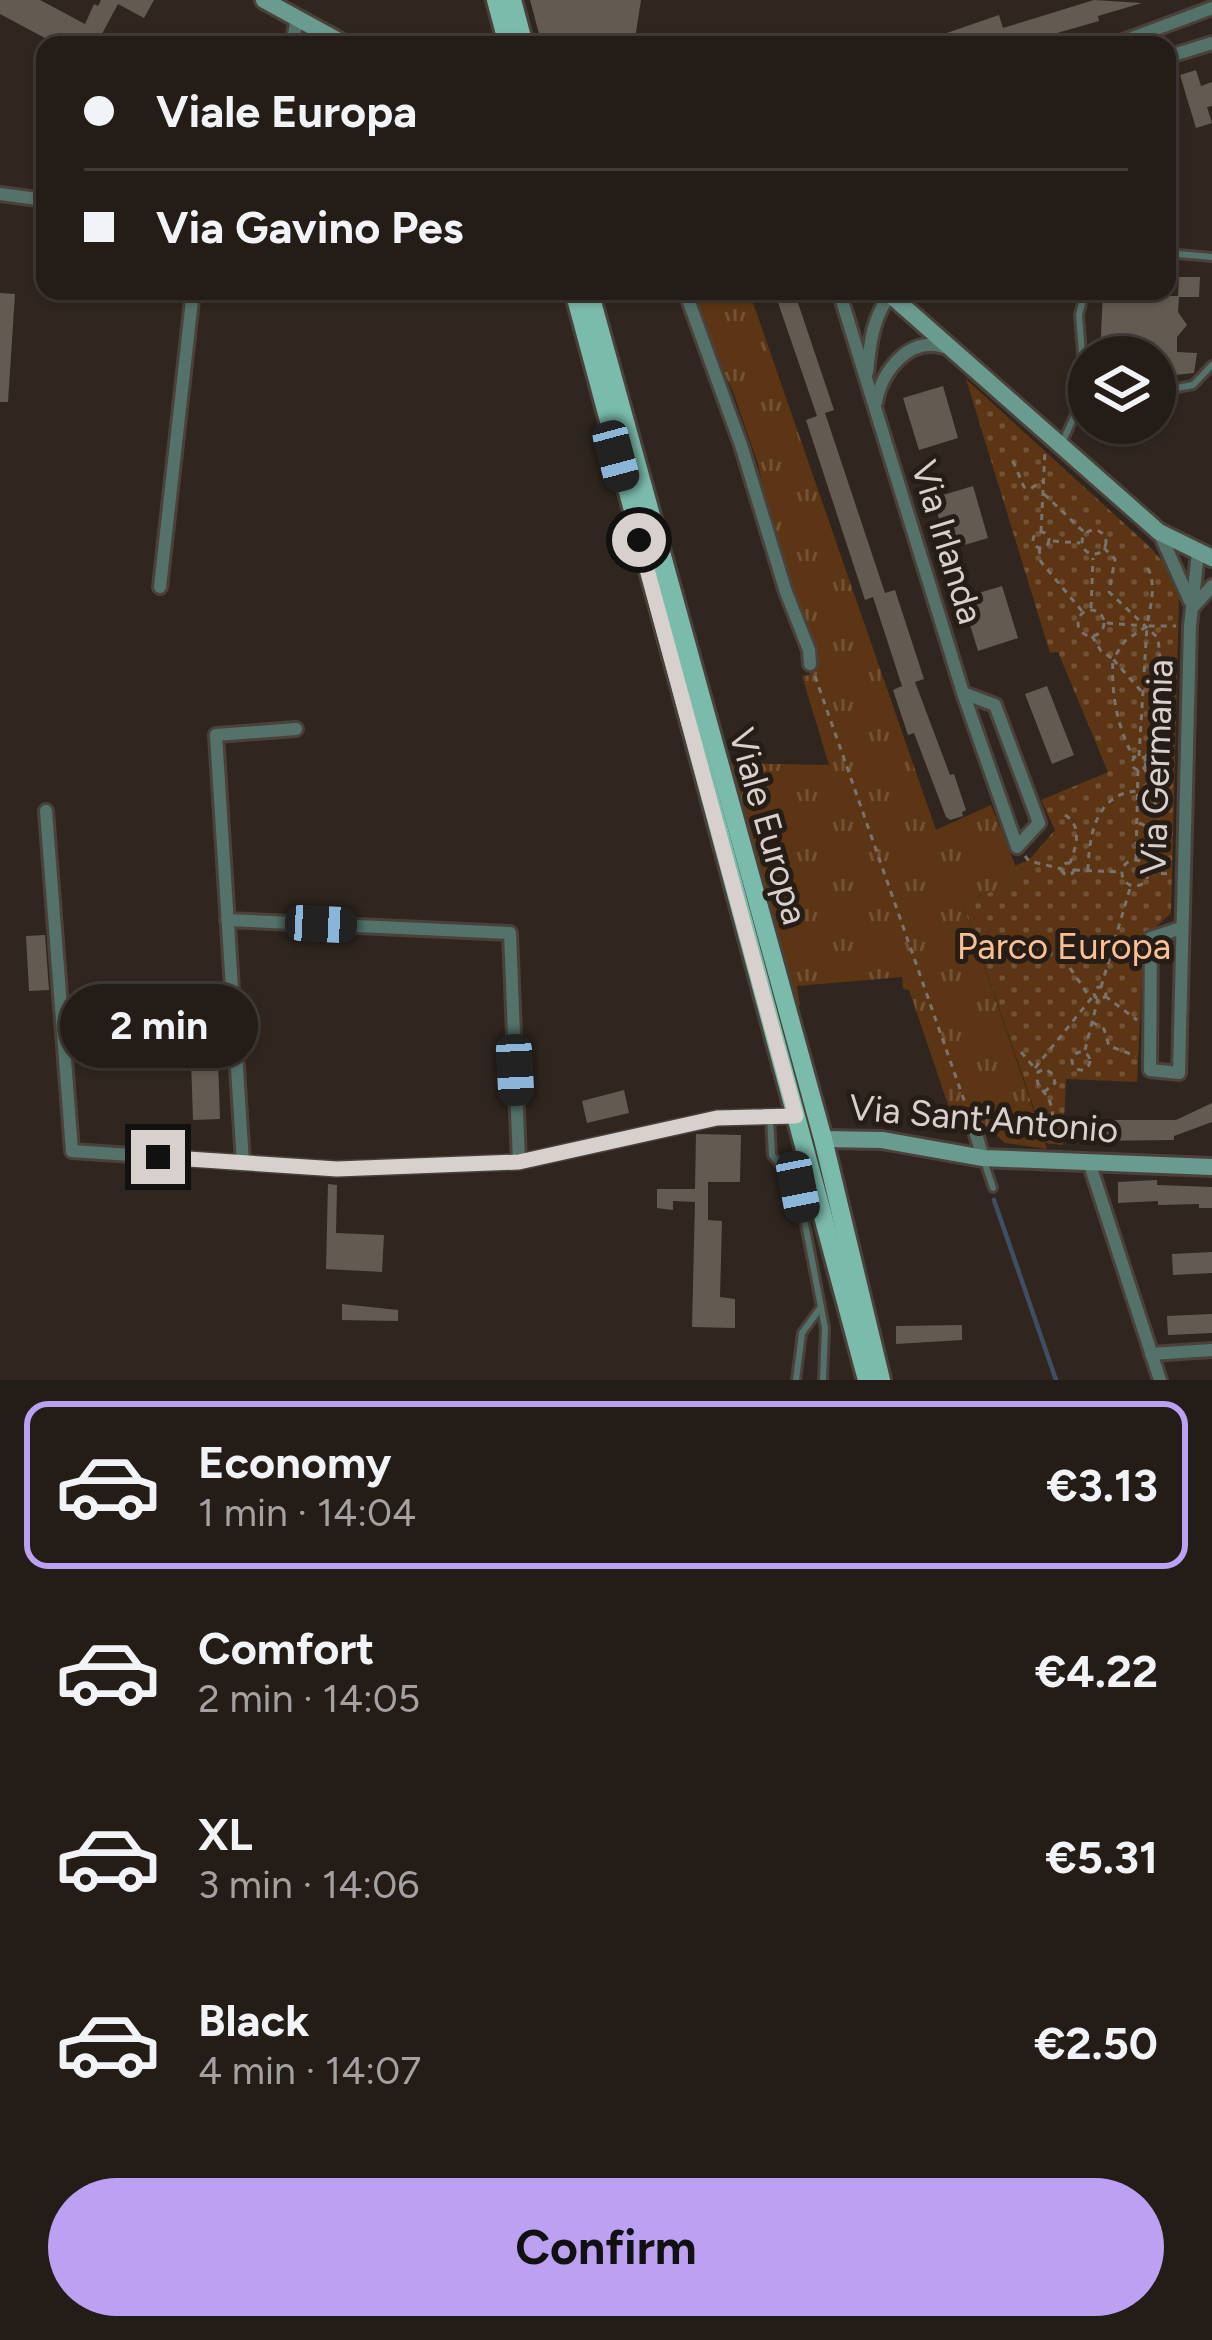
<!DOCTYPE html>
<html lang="en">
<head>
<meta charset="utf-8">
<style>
  :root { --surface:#241c17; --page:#302924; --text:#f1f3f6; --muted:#a3a1a1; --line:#413a36; --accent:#bca0f2 }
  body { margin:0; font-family:Figtree,sans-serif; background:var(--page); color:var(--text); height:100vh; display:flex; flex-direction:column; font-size:45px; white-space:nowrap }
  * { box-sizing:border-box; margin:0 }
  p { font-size:39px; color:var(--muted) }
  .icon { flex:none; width:66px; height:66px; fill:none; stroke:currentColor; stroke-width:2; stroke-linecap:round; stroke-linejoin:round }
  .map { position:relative; height:1380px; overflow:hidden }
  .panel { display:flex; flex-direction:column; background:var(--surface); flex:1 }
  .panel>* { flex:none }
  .hud { position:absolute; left:36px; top:36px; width:1140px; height:264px; border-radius:24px; box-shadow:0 3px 9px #0004,0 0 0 3px var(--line); display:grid; align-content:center; height:264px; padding:0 48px; background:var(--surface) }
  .buttons { position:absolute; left:1068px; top:336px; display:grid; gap:24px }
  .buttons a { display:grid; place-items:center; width:108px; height:108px; border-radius:50%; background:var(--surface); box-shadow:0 3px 9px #0004,0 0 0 3px var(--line); font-size:60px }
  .end { position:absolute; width:54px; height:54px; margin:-27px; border:15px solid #d7d0cc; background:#111; box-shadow:0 0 0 6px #111 }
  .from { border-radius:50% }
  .bubble { position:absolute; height:84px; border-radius:42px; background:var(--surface); box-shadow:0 3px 9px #0004,0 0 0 3px var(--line); font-size:39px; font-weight:700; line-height:84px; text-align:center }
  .car { position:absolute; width:36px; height:72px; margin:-36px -18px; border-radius:15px; box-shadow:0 0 9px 3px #0007; background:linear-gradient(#222 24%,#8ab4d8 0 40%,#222 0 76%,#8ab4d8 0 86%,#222 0) }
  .hud b { display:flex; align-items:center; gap:42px; height:114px; font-size:45px }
  .hud b+b { border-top:3px solid var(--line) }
  .hud i { width:30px; height:30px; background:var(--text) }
  ul { padding:21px 0 0; list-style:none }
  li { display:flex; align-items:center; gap:36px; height:168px; margin:0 24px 18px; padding:0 24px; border:6px solid transparent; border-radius:24px }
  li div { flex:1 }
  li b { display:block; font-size:45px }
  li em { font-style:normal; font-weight:700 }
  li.selected { border-color:var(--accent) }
  li>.icon { width:108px; height:108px; stroke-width:1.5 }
  .primary-button { display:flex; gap:24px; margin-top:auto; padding:24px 48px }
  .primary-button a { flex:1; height:138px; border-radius:72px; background:var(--accent); color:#111; font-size:48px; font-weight:700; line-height:138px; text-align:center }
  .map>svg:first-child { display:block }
  .grass { fill:url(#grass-tufts) }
  .park { fill:url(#park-dots) }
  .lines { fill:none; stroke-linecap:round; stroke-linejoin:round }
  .stream { stroke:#404e62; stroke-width:4.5 }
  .building { fill:#635b51 }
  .lane-casing { stroke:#4b413b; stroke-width:12 }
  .street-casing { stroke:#4b413b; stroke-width:18 }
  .secondary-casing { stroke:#4b413b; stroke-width:22 }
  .primary-casing { stroke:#4b413b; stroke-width:24 }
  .path { stroke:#7b726c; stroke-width:3; stroke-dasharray:6 6; stroke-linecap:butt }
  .lane { stroke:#54726a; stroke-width:6 }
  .street { stroke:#54726a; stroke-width:12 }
  .secondary { stroke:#6a9b8f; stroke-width:16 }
  .primary { stroke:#7bbbab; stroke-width:18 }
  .route { stroke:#d7d0cc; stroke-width:15 }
  .labels { text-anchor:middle; stroke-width:10; stroke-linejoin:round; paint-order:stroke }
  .street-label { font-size:36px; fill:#d7d0cc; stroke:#261d16 }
  .park-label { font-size:36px; fill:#fbbf94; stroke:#261d16 }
</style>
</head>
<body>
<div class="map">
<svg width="1212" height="1380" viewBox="0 0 1212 1380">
  <defs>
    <pattern id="grass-tufts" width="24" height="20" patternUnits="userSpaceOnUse" patternTransform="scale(3)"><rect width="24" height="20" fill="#5c3514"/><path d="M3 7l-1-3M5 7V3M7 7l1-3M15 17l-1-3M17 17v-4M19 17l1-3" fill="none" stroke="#735135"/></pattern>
    <pattern id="park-dots" width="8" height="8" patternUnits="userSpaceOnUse" patternTransform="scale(3)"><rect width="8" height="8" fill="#5c3514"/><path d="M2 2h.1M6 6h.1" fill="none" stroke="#735135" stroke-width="1.8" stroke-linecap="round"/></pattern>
  </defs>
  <rect width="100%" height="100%" fill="#30261f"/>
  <polygon class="grass" points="693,291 749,291 936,830 991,805 1018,872 1011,885 962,902 1047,1149 1005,1143 972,1114 964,1123 955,1125 909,990 903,989 902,977 797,986 800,1005 792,1013 721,763 829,765 802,676 809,675 816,665 817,654 773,536 758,464 733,392 693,304"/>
  <polygon class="park" points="966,379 1151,548 1163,562 1179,598 1171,913 1144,938 1137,1082 1066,1079 1063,1145 1046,1143 962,902 1011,885 1018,872 1015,866 1029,860 1055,830 1041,800 1108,772 1058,652 1050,653"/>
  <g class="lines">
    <polyline class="stream" points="994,1200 1056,1380"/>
  </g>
  <g class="building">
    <polygon points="0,0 40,0 85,24 94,4 98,6 101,0 154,0 144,18 118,4 96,45 58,45 0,14"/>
    <polygon points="530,0 641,0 634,45 542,45"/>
    <polygon points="1094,0 1142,3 1098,16 1099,21 1015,45 1008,45 1005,35 968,45 912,45 999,15 1003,28"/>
    <polygon points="1196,70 1201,86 1212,82 1212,106 1207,107 1212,123 1196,128 1180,75"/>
    <polygon points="1179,277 1200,277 1199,297 1179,297 1178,312 1187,325 1177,337 1177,352 1197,353 1194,373 1155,377 1155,357 1100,357 1103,291 1139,295 1142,291 1160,291 1163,296 1178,296"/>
    <polygon points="774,291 794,291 834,410 825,413 885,593 895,590 924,679 915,682 950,775 954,774 966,810 962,812 963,816 950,820 946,817 914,733 908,735 893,690 902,686 873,597 865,600 806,420 817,416"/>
    <polygon points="0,293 15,294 8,402 0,402"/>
    <polygon points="943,386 958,438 919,450 903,398"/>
    <polygon points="973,486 988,538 948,550 933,498"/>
    <polygon points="1002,586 1018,638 978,651 962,598"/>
    <polygon points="1047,686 1074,755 1052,764 1025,694"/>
    <polygon points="45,935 49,990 29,991 26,936"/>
    <polygon points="218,1059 220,1119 193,1120 191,1060"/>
    <polygon points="624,1090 629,1113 587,1123 582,1101"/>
    <polygon points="1212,1103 1212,1122 1174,1136 1174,1140 1079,1141 1078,1120 1176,1120"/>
    <polygon points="696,1134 741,1135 740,1182 708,1182 708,1220 722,1221 720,1297 735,1299 735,1328 692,1327 695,1202 673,1201 673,1210 657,1208 657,1189 695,1189"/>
    <polygon points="1157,1180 1157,1185 1212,1187 1212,1208 1199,1208 1199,1204 1158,1205 1158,1201 1118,1203 1118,1182"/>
    <polygon points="328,1184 337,1185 336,1233 384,1235 382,1272 326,1269"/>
    <polygon points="1212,1252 1212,1273 1173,1275 1172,1254"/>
    <polygon points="342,1304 398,1310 398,1321 342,1320"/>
    <polygon points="1212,1314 1212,1333 1168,1335 1167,1316"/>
    <polygon points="962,1325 962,1340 896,1344 896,1326"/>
  </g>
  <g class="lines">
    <g class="lane-casing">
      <g id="lane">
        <polyline points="1167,253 1212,257"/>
        <polyline points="1155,392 1193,385 1212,365"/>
        <polyline points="1062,443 1085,393 1079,315 1085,291"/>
        <polyline points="770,1117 772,1155 798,1187 825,1328 823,1380"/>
        <polyline points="984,1161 993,1188"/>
        <polyline points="796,1380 802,1333 821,1307"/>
      </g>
    </g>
    <g class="street-casing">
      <g id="street">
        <polyline points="292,45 297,19"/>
        <polyline points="1113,45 1212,8"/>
        <polyline points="1167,57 1212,43"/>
        <polyline points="0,194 45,200"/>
        <polyline points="685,291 741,445 786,592 809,650 810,664"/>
        <polyline points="839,291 963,693 1017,847 1039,823 995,705 963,693"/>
        <path d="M867,372C870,342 873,315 893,291"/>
        <path d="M876,402C882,371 909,336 944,347"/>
        <polyline points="1159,532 1190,601"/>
        <polyline points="160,587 193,291"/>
        <polyline points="1193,607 1212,586"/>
        <polyline points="46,811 72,1151 337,1169 519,1162 717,1118 797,1116"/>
        <polyline points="227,920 510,933 519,1162"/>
        <polyline points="1181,928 1151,938 1150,1070 1179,1073 1190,626 1198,553"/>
        <polyline points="971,1117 983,1158"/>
        <polyline points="1089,1162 1160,1380"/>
        <polyline points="243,1163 216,735 296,729"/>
        <polyline points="1151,1354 1212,1350"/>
      </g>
    </g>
    <g class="secondary-casing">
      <g id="secondary">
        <polyline points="264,0 346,45"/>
        <polyline points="886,291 1159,532 1212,558"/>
        <polyline points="823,1139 882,1140 983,1158 1212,1167"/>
      </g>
    </g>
    <g class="primary-casing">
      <g id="primary">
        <polyline points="496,0 508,45"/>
        <polyline points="512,0 524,45"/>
        <polyline points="574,291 867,1380"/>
        <polyline points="589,291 823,1139 881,1380"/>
      </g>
    </g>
    <g class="path">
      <polyline points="1013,461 1024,487 1030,489 1042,481"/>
      <polyline points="1044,494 1084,532"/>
      <circle cx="1094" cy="542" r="12"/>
      <circle cx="1041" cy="540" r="8"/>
      <polyline points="1041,532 1045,450"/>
      <polyline points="1053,541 1080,543"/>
      <polyline points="1039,548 1041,562 1082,611"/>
      <polyline points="1104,548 1115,559 1109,592 1158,638 1162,679"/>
      <polyline points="1091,608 1093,558"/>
      <circle cx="1091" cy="623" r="13"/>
      <polyline points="1107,623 1145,626"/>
      <path d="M1092,636L1101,651L1113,659C1111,694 1117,727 1134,758"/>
      <polyline points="815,676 965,1103"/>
      <path d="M1141,691L1113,659L1125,641L1147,626C1150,606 1158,583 1146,565"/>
      <polyline points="1139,756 1147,626 1176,626"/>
      <circle cx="1139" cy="763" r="7"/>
      <polyline points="1144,759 1150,750 1151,733 1166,713 1176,714"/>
      <path d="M1143,767C1154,783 1147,794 1161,813L1153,829"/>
      <path d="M1065,815C1083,826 1076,847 1070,863"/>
      <polyline points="1139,823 1153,829 1157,847"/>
      <polyline points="1025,856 1029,861 1062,869"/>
      <polyline points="1136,860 1138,769"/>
      <circle cx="1135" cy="873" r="13"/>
      <circle cx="1068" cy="869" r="6"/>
      <polyline points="1074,870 1120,872"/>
      <path d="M1088,870C1089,835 1096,793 1138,791"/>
      <polyline points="1149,873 1170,874"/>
      <polyline points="1070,968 1089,996"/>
      <circle cx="1100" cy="993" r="6"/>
      <polyline points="1101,987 1131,885"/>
      <polyline points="1105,996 1137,1020"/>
      <polyline points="1092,1022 1104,1029 1109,1046 1136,1056"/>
      <polyline points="1085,1050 1098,999"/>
      <circle cx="1081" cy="1061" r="9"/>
      <polyline points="1021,1052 1033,1066"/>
      <polyline points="1035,1068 1094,995"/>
      <path d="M1044,1092L1055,1083L1053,1074L1045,1069L1038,1072C1035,1087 1041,1086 1048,1098C1056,1112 1051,1134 1056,1146"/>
    </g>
    <use href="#lane" class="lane"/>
    <use href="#street" class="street"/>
    <use href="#secondary" class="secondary"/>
    <use href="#primary" class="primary"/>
  </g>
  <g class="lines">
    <polyline class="route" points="158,1157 337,1169 519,1162 717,1118 796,1116 639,540"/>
  </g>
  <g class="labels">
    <g class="street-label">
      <text transform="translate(948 542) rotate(73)" y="13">Via Irlanda</text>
      <text transform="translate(1156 767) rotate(-88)" y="13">Via Germania</text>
      <text transform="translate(769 826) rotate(74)" y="13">Viale Europa</text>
      <text transform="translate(984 1118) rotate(5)" y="13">Via Sant'Antonio</text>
    </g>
    <g class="park-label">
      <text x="1064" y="959">Parco Europa</text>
    </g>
  </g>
</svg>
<div class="buttons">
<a><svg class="icon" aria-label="layers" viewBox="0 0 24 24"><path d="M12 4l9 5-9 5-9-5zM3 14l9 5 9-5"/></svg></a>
</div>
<i class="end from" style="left:639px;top:540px"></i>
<i class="end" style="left:158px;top:1157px"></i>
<div class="bubble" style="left:60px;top:984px;width:198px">2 min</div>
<i class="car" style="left:616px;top:456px;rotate:165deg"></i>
<i class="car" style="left:321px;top:924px;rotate:93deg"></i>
<i class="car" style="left:515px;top:1070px;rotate:177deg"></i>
<i class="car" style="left:798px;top:1187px;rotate:169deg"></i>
<div class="hud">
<b><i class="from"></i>Viale Europa</b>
<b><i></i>Via Gavino Pes</b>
</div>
</div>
<section class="panel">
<ul>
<li class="selected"><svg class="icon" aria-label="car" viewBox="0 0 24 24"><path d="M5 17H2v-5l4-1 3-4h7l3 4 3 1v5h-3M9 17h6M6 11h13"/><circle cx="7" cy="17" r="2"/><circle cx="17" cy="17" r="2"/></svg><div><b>Economy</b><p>1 min · 14:04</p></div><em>€3.13</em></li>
<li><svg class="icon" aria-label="car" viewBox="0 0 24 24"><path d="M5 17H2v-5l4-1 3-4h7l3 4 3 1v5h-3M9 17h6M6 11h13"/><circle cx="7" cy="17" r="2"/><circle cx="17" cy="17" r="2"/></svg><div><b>Comfort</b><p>2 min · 14:05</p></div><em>€4.22</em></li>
<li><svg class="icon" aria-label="car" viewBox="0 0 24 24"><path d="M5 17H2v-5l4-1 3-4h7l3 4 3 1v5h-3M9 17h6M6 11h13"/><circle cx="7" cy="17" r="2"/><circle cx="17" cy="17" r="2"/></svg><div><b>XL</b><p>3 min · 14:06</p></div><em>€5.31</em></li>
<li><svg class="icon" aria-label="car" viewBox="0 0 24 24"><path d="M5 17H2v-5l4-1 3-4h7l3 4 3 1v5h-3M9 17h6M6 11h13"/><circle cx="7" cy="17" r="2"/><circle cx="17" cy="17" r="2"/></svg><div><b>Black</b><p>4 min · 14:07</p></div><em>€2.50</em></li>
</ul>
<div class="primary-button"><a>Confirm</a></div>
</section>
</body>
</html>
